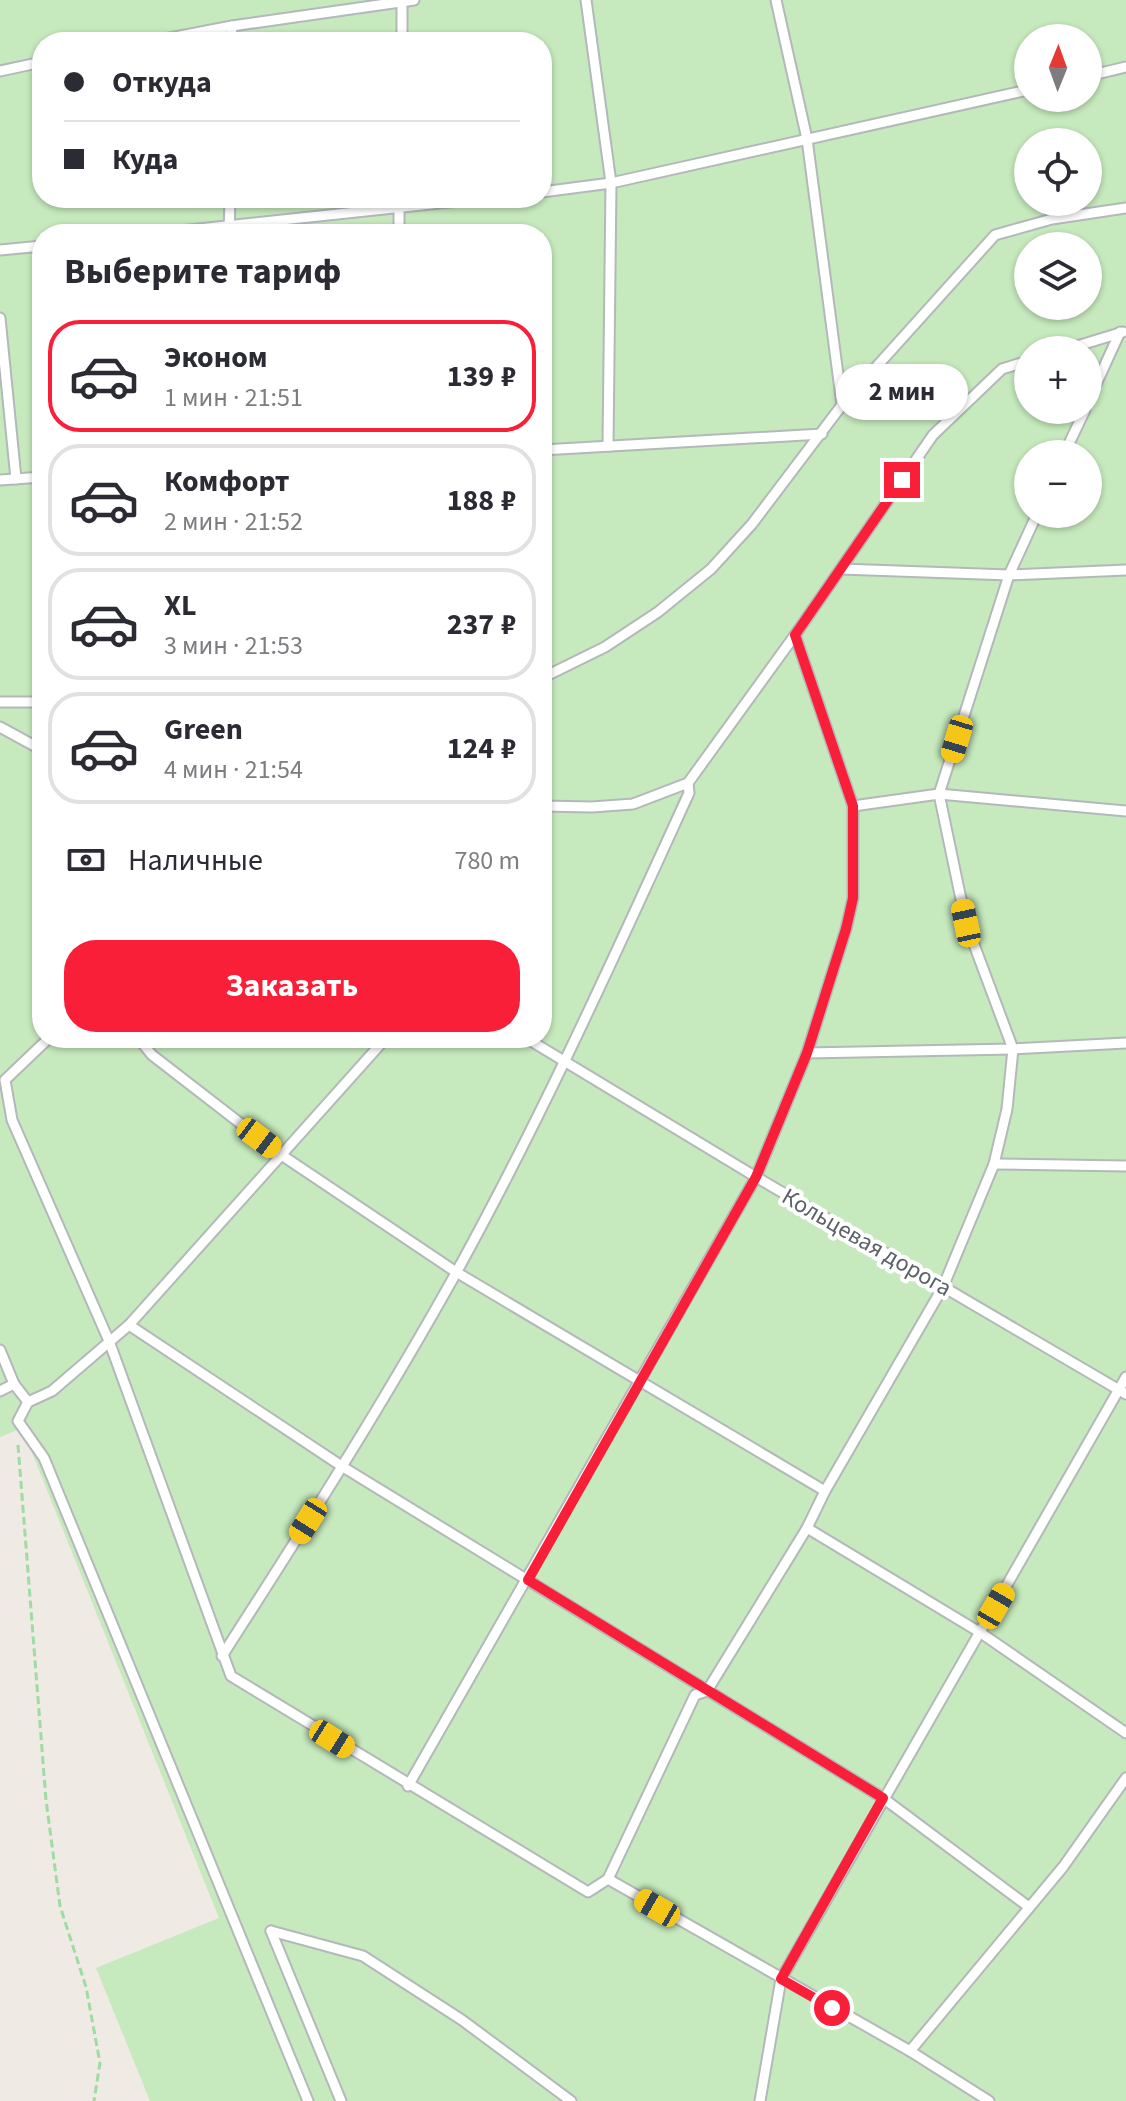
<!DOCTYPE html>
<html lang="ru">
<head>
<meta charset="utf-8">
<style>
  :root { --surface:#fff; --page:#f2f2f3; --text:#2b2b33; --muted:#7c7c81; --line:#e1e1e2; --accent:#f91f39 }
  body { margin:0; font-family:"Source Sans 3",sans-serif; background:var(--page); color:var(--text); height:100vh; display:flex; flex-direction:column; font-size:30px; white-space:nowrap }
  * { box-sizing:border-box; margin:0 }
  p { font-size:26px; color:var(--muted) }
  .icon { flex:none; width:44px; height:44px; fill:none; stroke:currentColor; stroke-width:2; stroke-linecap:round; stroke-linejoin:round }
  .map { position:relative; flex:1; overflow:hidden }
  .side { position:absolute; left:32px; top:224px; width:520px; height:824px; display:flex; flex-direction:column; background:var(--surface); border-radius:32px; box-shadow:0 2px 6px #0004 }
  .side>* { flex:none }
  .hud { position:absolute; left:32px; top:32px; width:520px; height:176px; border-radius:32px; box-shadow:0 2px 6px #0004; display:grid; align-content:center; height:176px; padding:0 32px; background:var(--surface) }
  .needle { width:52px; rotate:1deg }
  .controls { position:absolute; left:1014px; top:24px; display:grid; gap:16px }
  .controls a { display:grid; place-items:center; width:88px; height:88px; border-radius:50%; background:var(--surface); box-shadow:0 2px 6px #0004; font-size:40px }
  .end { position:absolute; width:36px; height:36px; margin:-18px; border:10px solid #f91f39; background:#fff; box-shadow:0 0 0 4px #fff }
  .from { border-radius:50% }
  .bubble { position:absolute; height:56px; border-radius:28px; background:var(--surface); box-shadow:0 2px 6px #0004; font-size:26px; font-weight:700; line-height:56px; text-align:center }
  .car { position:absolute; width:24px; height:48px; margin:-24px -12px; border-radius:10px; box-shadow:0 0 6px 2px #0007; background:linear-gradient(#f5c518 24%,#345 0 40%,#f5c518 0 76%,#345 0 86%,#f5c518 0) }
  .hud b { display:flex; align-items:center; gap:28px; height:76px; font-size:30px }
  .hud b+b { border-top:2px solid var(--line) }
  .hud i { width:20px; height:20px; background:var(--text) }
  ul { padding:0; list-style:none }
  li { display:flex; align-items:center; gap:24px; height:112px; margin:0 16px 12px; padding:0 16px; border:4px solid var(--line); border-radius:32px }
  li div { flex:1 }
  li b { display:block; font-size:30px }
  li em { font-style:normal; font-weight:700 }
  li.on { border-color:var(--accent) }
  li>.icon { width:72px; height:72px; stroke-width:1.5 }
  h2 { padding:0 32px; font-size:36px; line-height:96px }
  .pay { display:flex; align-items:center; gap:20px; height:88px; padding:0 32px; font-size:30px }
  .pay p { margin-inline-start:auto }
  .cta { display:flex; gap:16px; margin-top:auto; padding:16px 32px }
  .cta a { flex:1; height:92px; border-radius:32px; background:var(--accent); color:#fff; font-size:32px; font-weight:700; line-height:92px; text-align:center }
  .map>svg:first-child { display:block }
  .green { fill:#c6e9bd; fill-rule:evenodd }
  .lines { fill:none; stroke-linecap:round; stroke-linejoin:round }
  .service-casing { stroke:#b4b8bb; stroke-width:13 }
  .path { stroke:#9fdca3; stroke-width:3; stroke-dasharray:8 4; stroke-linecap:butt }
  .service { stroke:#fff; stroke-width:9 }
  .route { stroke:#f91f39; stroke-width:10 }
  .labels { text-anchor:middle; stroke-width:8; stroke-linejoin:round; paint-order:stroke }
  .street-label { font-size:24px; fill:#5b6265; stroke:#fff }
</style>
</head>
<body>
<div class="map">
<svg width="1126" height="2101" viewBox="0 0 1126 2101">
  <rect width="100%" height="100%" fill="#efeae3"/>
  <path class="green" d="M0,0H1126V2101H150L96,1968L219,1918L22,1428L0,1437ZM1028,38H1088V98H1028ZM42,42H542V198H42ZM1028,142H1088V202H1028ZM42,234H542V1038H42ZM1028,246H1088V306H1028ZM1028,350H1088V410H1028ZM1028,454H1088V514H1028Z"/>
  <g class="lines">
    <g class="service-casing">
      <g id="service">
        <polyline points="586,0 611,183 608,446"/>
        <polyline points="776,0 807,139 842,405"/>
        <polyline points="149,42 232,26 414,0"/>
        <polyline points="231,42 232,26"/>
        <polyline points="402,42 402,3"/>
        <polyline points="0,71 42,62"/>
        <polyline points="1088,76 1126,67"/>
        <polyline points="542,192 611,183 1028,90"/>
        <polyline points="152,234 487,198"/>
        <polyline points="229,234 230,198"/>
        <polyline points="399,234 399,198"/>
        <polyline points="0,250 42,246"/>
        <polyline points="0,318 16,479"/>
        <polyline points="1064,350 1123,332"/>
        <polyline points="1088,402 1120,332"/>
        <polyline points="542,450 822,434"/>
        <polyline points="1064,454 1085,410"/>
        <polyline points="0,480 42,477"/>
        <polyline points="841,569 1009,575 1126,570"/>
        <polyline points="542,678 605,647 658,612 711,569 752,524 842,405 995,235 1052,219 1126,208"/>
        <polyline points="0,702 42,702"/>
        <polyline points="0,727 42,750"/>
        <polyline points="542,806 592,807 633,804 688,783 795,635 933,435 1002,369 1028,361"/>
        <polyline points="853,806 939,794 1126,811"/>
        <polyline points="49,1038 5,1080 12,1120 109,1341 231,1676 588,1892 608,1879 910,2051 989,2101"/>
        <polyline points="138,1038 152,1055 280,1154 456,1272 825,1491"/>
        <polyline points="526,1038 756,1177 1126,1394"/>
        <polyline points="807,1053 1013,1049 1126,1043"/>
        <polyline points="994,1164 1126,1166"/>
        <polyline points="129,1325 343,1467 883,1798 1029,1907"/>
        <polyline points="0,1350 14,1384 28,1402 52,1391 129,1325 386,1038"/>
        <polyline points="0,1391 14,1384"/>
        <polyline points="28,1402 18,1421 44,1458 308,2101"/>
        <polyline points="807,1528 981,1633 1126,1733"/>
        <path d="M222,1656C303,1530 383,1404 456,1273C542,1117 615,955 689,793L688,783"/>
        <polyline points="408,1786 756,1177 807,1053 846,929 853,898 853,806 795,635"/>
        <polyline points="608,1879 695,1695 707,1691 807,1528 825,1491 943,1287 994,1164 1007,1109 1013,1049 966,923 939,794 1009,575 1037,514"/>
        <polyline points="271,1931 363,1956 462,2020 571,2101"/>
        <polyline points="271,1931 341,2101"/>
        <polyline points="910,2051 1063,1867 1126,1778"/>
        <polyline points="760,2101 781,1979 1126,1377"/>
      </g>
    </g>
    <polyline class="path" points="18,1445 46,1800 60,1906 86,1987 100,2063 94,2101"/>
    <use href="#service" class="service"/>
  </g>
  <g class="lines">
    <polyline class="route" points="832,2008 781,1979 883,1798 528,1580 756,1177 807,1053 846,929 853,898 853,806 795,635 902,480"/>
  </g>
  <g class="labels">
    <g class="street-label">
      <text transform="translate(867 1242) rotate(30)" y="8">Кольцевая дорога</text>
    </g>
  </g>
</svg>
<div class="controls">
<a><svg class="needle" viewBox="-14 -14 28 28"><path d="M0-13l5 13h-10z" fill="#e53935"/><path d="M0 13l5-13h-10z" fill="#7c7c81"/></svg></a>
<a><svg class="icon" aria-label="locate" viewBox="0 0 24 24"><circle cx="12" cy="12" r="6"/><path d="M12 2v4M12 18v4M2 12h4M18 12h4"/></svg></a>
<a><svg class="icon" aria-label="layers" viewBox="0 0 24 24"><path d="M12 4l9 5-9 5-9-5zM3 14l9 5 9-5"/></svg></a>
<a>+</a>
<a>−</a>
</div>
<i class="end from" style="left:832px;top:2008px"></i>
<i class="end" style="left:902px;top:480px"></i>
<div class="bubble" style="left:836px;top:364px;width:132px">2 мин</div>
<i class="car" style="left:957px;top:739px;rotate:197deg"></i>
<i class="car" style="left:966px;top:923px;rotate:348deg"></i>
<i class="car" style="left:259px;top:1138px;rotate:127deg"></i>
<i class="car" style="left:308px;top:1521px;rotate:212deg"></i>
<i class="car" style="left:996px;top:1606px;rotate:30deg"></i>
<i class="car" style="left:332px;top:1739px;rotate:122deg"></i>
<i class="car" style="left:657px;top:1908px;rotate:300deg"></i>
<div class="hud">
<b><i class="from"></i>Откуда</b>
<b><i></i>Куда</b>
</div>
<section class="side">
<h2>Выберите тариф</h2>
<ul>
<li class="on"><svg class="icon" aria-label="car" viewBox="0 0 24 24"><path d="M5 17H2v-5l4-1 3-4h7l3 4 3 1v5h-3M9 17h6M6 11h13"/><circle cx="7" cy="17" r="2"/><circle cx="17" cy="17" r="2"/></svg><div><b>Эконом</b><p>1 мин · 21:51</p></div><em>139 ₽</em></li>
<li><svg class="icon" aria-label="car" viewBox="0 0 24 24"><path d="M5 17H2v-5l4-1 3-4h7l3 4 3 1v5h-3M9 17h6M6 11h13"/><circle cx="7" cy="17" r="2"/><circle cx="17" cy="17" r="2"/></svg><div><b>Комфорт</b><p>2 мин · 21:52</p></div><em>188 ₽</em></li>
<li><svg class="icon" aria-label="car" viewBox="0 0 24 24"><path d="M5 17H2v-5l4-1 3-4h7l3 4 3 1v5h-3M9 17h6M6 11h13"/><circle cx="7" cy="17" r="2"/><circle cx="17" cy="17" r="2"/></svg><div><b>XL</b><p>3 мин · 21:53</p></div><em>237 ₽</em></li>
<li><svg class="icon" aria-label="car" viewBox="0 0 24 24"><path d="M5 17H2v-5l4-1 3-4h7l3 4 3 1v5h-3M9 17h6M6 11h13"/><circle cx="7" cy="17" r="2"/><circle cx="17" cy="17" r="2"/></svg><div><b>Green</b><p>4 мин · 21:54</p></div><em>124 ₽</em></li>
</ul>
<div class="pay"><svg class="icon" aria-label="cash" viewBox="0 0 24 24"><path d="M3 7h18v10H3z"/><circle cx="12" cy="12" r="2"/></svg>Наличные<p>780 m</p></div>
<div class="cta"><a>Заказать</a></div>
</section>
</div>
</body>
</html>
